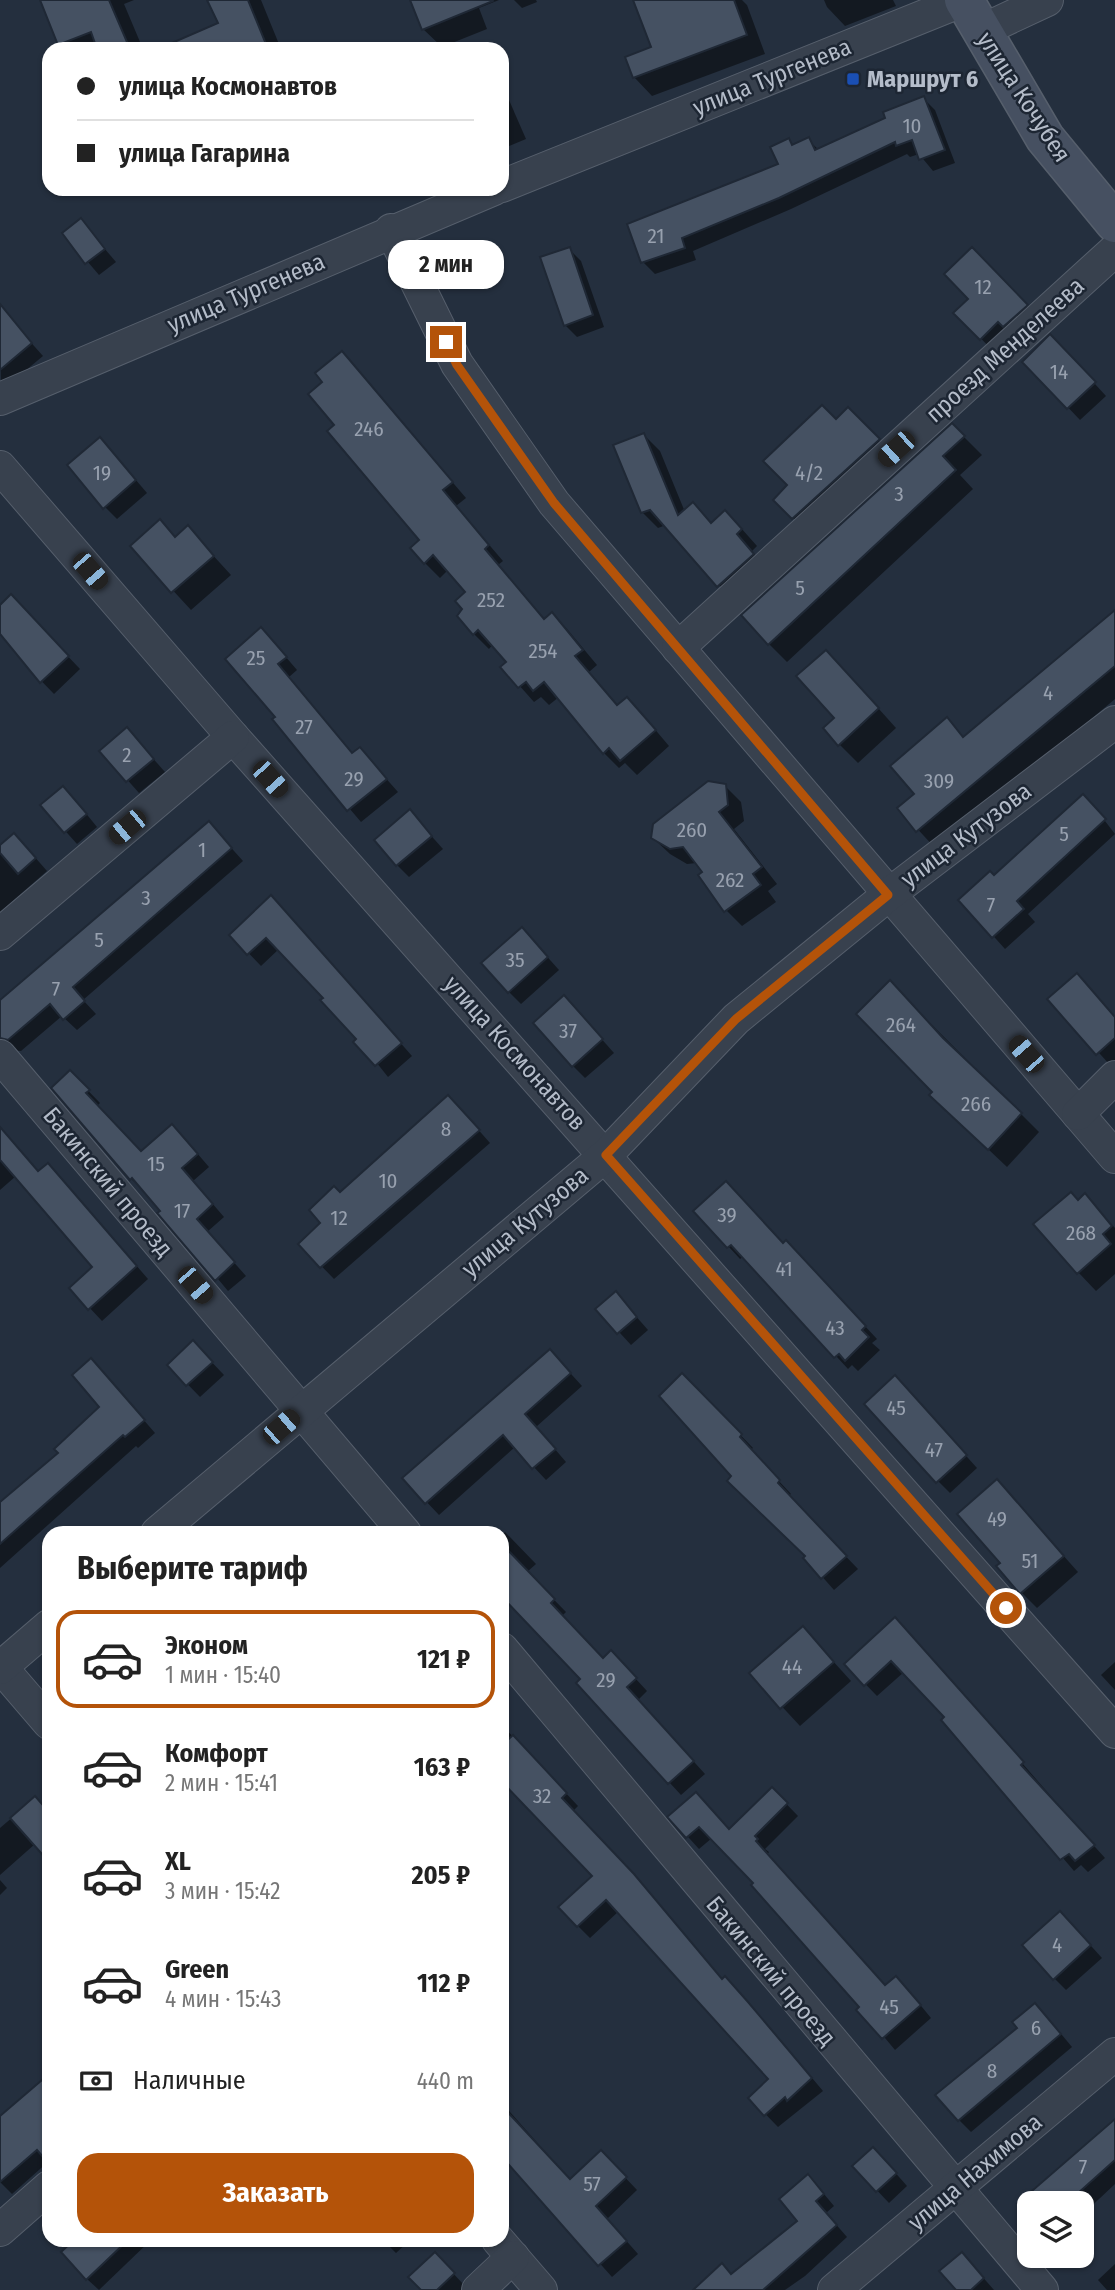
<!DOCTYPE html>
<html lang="ru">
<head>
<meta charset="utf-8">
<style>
  :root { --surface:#fff; --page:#f2f2f2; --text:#222; --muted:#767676; --line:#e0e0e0; --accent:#b45309 }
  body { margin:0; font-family:"Fira Sans Condensed",sans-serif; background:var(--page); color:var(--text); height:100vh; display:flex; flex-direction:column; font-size:26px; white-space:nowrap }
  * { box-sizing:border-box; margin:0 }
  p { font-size:23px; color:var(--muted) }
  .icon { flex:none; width:38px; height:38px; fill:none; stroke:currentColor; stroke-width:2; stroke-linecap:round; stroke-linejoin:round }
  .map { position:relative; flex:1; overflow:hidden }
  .details { position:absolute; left:42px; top:1526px; width:467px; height:721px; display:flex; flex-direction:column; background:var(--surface); border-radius:21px; box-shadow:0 2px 5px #0004 }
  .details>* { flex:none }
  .banner { position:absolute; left:42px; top:42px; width:467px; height:154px; border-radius:21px; box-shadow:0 2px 5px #0004; display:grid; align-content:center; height:154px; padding:0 35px; background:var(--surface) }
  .tools { position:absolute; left:1017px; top:2191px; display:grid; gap:14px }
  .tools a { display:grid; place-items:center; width:77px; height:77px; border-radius:14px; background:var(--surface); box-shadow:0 2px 5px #0004; font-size:35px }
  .end { position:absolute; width:32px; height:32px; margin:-16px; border:9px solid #b45309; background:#fff; box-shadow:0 0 0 4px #fff }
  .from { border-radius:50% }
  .bubble { position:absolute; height:49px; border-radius:21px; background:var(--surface); box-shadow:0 2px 5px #0004; font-size:23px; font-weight:700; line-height:49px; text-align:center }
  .car { position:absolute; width:21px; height:42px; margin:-21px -10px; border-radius:9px; box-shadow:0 0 5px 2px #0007; background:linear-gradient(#222 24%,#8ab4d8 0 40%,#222 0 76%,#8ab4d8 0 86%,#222 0) }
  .banner b { display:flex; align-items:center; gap:24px; height:66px; font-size:26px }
  .banner b+b { border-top:2px solid var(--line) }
  .banner i { width:18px; height:18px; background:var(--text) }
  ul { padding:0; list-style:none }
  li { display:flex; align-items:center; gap:21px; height:98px; margin:0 14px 10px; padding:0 21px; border:4px solid transparent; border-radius:21px }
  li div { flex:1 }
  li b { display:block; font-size:26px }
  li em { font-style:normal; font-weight:700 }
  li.on { border-color:var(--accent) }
  li>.icon { width:63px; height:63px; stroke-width:1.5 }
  h2 { padding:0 35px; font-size:32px; line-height:84px }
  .pay { display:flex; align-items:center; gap:18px; height:77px; padding:0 35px; font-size:26px }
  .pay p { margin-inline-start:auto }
  .action { display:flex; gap:14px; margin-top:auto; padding:14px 35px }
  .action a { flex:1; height:80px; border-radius:21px; background:var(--accent); color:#fff; font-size:28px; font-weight:700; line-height:80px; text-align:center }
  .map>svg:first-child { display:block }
  .shadow { fill:#0007 }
  .building { fill:#455162; stroke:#1f2835; stroke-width:2 }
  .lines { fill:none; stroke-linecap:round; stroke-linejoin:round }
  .minor-casing { stroke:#565f6c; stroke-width:34 }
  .secondary-casing { stroke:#565f6c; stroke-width:41 }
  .minor { stroke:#38414e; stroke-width:32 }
  .secondary { stroke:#465061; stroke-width:38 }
  .route { stroke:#b45309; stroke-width:9 }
  .transit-dot { fill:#1a4fb4; stroke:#1d2633; stroke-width:2.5 }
  .labels { text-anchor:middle; stroke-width:5; stroke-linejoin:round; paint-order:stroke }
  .number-label { font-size:21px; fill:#98a1af }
  .street-label { font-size:24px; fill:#b4bcc9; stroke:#1d2633 }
  .poi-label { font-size:24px; font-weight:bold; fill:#b4bcc9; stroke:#1d2633; text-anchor:start }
</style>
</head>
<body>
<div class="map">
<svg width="1115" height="2290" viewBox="0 0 1115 2290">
  <rect width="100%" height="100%" fill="#242f3e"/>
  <g class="shadow">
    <polygon points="42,0 134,0 124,4 143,49 64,49"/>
    <polygon points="209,0 261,0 281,49 162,49 220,24"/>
    <polygon points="412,0 499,0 479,8 487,29 442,47 423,29"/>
    <polygon points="514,0 536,0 537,2 522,8"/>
    <polygon points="642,0 742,0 747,5 765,54 652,96 634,77 653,48"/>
    <polygon points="824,0 893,0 896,6 845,26 827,7"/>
    <polygon points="502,84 526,139 502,149"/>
    <polygon points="923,98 935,110 955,163 933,171 919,154 910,157 907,154 791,209 693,251 696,260 655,274 643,262 780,165 789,140 794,146 808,140 819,150 887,119"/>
    <polygon points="81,221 116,262 99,275 64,234"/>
    <polygon points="569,249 581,261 604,327 577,337 565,325"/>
    <polygon points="972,250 1044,324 999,357 956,313 970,299"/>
    <polygon points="10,319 43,356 1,391 0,327"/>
    <polygon points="1062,348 1106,396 1080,420 1025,362"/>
    <polygon points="342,353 466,498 456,506 503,561 498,565 545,620 552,614 567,629 597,665 589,672 618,706 642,714 669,746 637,775 625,763 619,768 604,753 559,697 549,705 541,697 534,702 503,667 509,662 493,644 489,649 474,634 464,609 468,592 448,570 440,578 425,563 421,541 337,426 325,382"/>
    <polygon points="848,409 897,459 811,536 775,500"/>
    <polygon points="952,425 982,455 960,475 973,489 787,662 769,644"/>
    <polygon points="644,435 660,451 685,512 712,524 741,528 757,546 752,551 769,571 734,602 666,525 658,528 642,512"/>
    <polygon points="112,452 147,493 117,519 105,507"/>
    <polygon points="188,528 231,575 191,610 132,546 176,538"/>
    <polygon points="0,607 23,609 80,669 54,694 23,662 0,632"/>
    <polygon points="1115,612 1115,699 936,849 899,809 916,794 946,720 964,738"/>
    <polygon points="273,642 297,670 289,677 353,755 360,749 398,792 361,822 274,720 277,717"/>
    <polygon points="844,670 896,728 858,763 839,744 836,718"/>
    <polygon points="127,729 165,772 139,793 102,751"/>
    <polygon points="725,786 741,802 744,821 734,829 777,884 768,891 776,902 742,926 726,910 697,863 687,864 670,854 653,838"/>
    <polygon points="75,800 97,827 77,844 43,806"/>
    <polygon points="1095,808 1115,834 1028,914 1035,922 1005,949 961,900"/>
    <polygon points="410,812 443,849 409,877 397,865"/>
    <polygon points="209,823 243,861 83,1000 96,1014 77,1030 62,1016 21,1051 8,1050 0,1042 0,1002"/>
    <polygon points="0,847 26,847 47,871 0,912"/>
    <polygon points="283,909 412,1056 388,1077 325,998 279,949 261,966 231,935"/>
    <polygon points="534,942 559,970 521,1004 509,992"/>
    <polygon points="890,983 1039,1132 1007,1167 950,1113 934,1092"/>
    <polygon points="1050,999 1115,1018 1115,1061 1110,1065"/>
    <polygon points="576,1010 614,1053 585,1078 573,1066"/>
    <polygon points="70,1072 100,1103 97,1106 141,1153 184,1138 209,1167 193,1181 224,1217 207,1232 246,1276 228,1291 144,1190 131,1179"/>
    <polygon points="460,1109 490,1143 334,1279 300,1244 322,1223 340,1195"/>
    <polygon points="0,1134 38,1173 60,1177 148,1279 102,1321 71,1288 94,1267 16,1176 0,1190"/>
    <polygon points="1085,1196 1115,1228 1115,1274 1096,1291 1078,1272 1078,1202"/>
    <polygon points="696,1211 783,1245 798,1254 877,1339 872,1343 880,1350 858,1371 852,1365 848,1369 744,1256 740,1259"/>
    <polygon points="627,1306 648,1330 631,1345 598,1309"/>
    <polygon points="205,1355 224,1375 200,1397 169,1365"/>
    <polygon points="562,1364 582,1386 536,1427 566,1462 546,1480 515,1447 439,1515 404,1478"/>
    <polygon points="103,1373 155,1433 138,1448 136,1446 0,1568 0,1505 60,1453 102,1407"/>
    <polygon points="682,1375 753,1448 750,1450 791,1494 788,1496 858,1569 834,1590 734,1477"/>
    <polygon points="907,1390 977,1468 950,1493 938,1481"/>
    <polygon points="997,1481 1078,1572 1037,1608 1021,1592"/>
    <polygon points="505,1532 536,1564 527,1572 566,1612 562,1616 603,1660 623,1665 647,1691 638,1700 705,1774 681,1795 578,1683 582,1679 502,1594 502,1535"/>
    <polygon points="803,1628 851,1681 800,1726 751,1673"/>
    <polygon points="907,1631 1056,1802 1036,1822 904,1672 877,1696 846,1664"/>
    <polygon points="1115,1662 1115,1690 1101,1675"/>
    <polygon points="502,1725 578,1806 573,1811 723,1981 760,2016 823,2091 778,2127 750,2098 771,2079 619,1911 590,1938 578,1926 595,1876 510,1787 502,1794"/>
    <polygon points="772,1789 798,1816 765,1849 769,1852 767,1855 886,1987 908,1990 931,2018 895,2050 756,1883 712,1838 699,1849 670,1817 730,1831"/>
    <polygon points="35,1798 49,1813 49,1859 35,1844 0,1875 0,1828"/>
    <polygon points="1068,1817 1105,1858 1088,1872 1081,1865 1074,1871 1045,1837"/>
    <polygon points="0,1880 7,1888 0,1895"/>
    <polygon points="1072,1925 1102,1958 1066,1990 1054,1978"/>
    <polygon points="1047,2017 1072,2047 971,2132 959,2120"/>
    <polygon points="49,2076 49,2161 12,2194 0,2182 0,2139"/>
    <polygon points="502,2103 571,2181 601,2152 637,2190 607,2219 638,2254 612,2277 502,2154"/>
    <polygon points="1115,2121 1115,2184 1082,2215 1082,2203 1029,2203 1026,2199"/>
    <polygon points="885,2161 907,2186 889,2203 854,2166"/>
    <polygon points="819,2188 834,2206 826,2213 847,2237 805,2276 785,2290 705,2290 731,2276 800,2221"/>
    <polygon points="77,2240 151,2240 99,2290 87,2279"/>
    <polygon points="373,2240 407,2240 408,2242 396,2253 383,2240 378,2245"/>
    <polygon points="435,2254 465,2286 462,2290 423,2290"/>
    <polygon points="1115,2264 1115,2290 1107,2290 1098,2280"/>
    <polygon points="973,2266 994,2290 958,2290"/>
  </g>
  <g class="building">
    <polygon points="40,0 109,0 130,49 97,49 91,32 58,45"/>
    <polygon points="207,0 248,0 268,49 158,49 218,23"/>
    <polygon points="410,0 492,0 493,1 422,30"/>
    <polygon points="633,0 734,0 747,35 633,78 625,57 651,47"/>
    <polygon points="924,96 945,150 919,160 912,140 896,146 895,142 779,198 682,238 685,248 641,263 627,224 778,164 770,147 789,138 792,145 809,137 815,150 885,118 883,112"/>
    <polygon points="81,218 105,249 85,264 62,233"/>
    <polygon points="570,247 593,315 564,326 540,257"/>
    <polygon points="972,247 1028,305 1003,327 998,322 980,340 953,313 968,299 944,274"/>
    <polygon points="0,304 32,343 0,370"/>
    <polygon points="1050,334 1096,382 1067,409 1022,362"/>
    <polygon points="342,351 453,482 443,490 489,545 485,549 544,619 552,612 583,650 575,656 617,705 627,697 656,730 620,761 609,748 603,754 544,682 533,691 526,682 518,688 500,667 506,662 478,630 473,635 457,616 462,609 455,601 465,592 433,555 424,564 410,548 419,540 327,431 334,425 308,394 322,382 315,373"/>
    <polygon points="822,405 836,419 848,407 880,439 792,519 773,500 787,485 763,461"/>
    <polygon points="952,423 965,436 943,456 956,470 768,645 741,615"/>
    <polygon points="644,433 678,515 693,502 711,523 725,510 742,529 737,534 754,554 717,587 650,510 641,513 613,445"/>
    <polygon points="100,437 136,480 103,509 67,465"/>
    <polygon points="160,519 175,537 188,525 214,556 171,593 130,546"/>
    <polygon points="11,594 69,656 40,683 0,634 0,605"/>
    <polygon points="1115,610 1115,666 916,832 897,808 914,794 890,766 947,717 963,737"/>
    <polygon points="261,627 287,657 278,664 352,753 360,747 387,779 347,811 272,719 275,717 225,659"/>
    <polygon points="826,650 879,708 838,746 823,728 834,718 796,676"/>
    <polygon points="127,727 154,759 126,782 99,751"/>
    <polygon points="708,781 726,784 728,805 719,812 762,867 753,874 761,885 724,912 698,875 702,872 683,847 670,849 651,838 653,824"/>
    <polygon points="63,786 87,814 64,833 40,805"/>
    <polygon points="1083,794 1106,819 1017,901 1024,909 992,938 958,900 990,871 994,875"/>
    <polygon points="410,809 432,836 396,866 374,840"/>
    <polygon points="209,821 232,848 73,987 85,1001 63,1020 50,1004 8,1040 0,1038 0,1000"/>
    <polygon points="14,833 36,858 18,874 0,853 0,845"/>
    <polygon points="271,895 402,1043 375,1066 353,1042 356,1039 320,1000 323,998 266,938 247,955 229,935"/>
    <polygon points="522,927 548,957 508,993 481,963"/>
    <polygon points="1077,973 1115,1017 1115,1038 1096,1055 1047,999"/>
    <polygon points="890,980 943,1038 1022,1113 988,1150 929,1095 932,1092 856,1014"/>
    <polygon points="564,995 603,1039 572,1067 533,1023"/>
    <polygon points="70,1070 90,1090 86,1093 141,1151 172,1124 198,1154 182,1168 213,1204 197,1219 235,1262 215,1281 157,1213 160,1211 132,1178 130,1180 51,1088"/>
    <polygon points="448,1095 480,1130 320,1268 298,1244 320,1223 309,1210 334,1186 340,1192"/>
    <polygon points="0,1127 38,1171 48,1163 137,1266 88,1310 69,1288 92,1267 0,1160"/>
    <polygon points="726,1181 783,1243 786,1240 866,1326 862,1330 869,1337 845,1361 839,1354 834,1358 731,1245 727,1248 693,1211"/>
    <polygon points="1071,1192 1078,1200 1085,1193 1112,1226 1103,1234 1111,1244 1077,1274 1033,1224"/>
    <polygon points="616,1291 637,1317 617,1334 595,1309"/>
    <polygon points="193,1340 213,1362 186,1386 167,1365"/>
    <polygon points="550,1349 571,1373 525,1414 556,1449 532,1469 503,1435 425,1504 402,1478"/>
    <polygon points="91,1358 145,1420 125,1437 123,1435 0,1544 0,1502 58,1453 54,1449 99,1407 72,1375"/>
    <polygon points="682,1373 742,1434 740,1437 780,1480 778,1483 847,1556 821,1579 803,1558 805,1556 727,1481 731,1476 659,1396"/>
    <polygon points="895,1375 967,1455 936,1483 864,1404"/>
    <polygon points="997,1479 1064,1556 1020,1594 996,1566 1000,1563 957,1514"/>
    <polygon points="502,1544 555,1599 551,1603 603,1658 611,1650 637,1678 627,1687 694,1761 668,1784 576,1683 580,1679 502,1597"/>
    <polygon points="895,1617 1024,1762 1021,1765 1095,1845 1075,1861 1069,1854 1060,1860 941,1720 944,1717 891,1661 864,1686 844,1664"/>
    <polygon points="803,1626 834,1662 780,1709 749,1673"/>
    <polygon points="513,1735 567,1793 562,1798 634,1874 722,1979 725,1976 748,2002 812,2078 787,2101 785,2097 764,2116 748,2098 768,2079 606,1900 577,1927 558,1907 592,1876 502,1782 502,1745"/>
    <polygon points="772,1787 788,1803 755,1836 758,1839 756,1841 885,1985 896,1976 921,2005 882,2039 856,2010 859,2007 751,1885 753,1883 699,1827 686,1838 667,1817 696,1792 729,1829"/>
    <polygon points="35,1796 49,1812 49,1862 10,1818"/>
    <polygon points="1060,1911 1091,1945 1053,1980 1022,1945"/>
    <polygon points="1035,2003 1061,2034 958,2121 935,2095 1017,2028 1012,2022"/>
    <polygon points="49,2074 49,2164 37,2150 0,2182 0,2116"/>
    <polygon points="502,2106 570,2179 601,2150 627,2177 596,2206 627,2241 598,2266 502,2157"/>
    <polygon points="1115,2119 1115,2160 1067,2203 1018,2203"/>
    <polygon points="873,2147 897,2173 876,2192 852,2166"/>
    <polygon points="808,2174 824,2194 816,2201 837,2225 763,2290 693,2290 722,2263 731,2274 797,2221 779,2199"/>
    <polygon points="74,2240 128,2240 86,2280 61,2252"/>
    <polygon points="435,2252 455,2273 437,2290 421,2290 408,2277"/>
    <polygon points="962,2252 984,2278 971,2290 956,2290 939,2271"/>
  </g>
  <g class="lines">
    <g class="minor-casing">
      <g id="minor">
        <polyline points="981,31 1047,0"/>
        <polyline points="502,186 964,0"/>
        <polyline points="391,230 457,364 554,503 1115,1157"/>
        <polyline points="0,399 494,189"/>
        <polyline points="0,467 233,737 1115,1732"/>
        <polyline points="678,648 1115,250"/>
        <polyline points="0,934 233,737"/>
        <polyline points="0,1056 405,1533"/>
        <polyline points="1078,1114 1115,1077"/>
        <polyline points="157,1533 606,1155 736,1019 888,895 1115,722"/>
        <polyline points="502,1649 1042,2290"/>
        <polyline points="0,1666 49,1723"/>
        <polyline points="0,1668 49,1626"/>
        <polyline points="0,2230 49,2187"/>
        <polyline points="498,2240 541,2290"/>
        <polyline points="478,2290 513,2257"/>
        <polyline points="834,2290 1115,2054"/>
      </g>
    </g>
    <g class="secondary-casing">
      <polyline id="secondary" points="964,0 1045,138 1115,223"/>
    </g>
    <use href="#minor" class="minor"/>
    <use href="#secondary" class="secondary"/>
  </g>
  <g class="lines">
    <polyline class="route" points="446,342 457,365 554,503 888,895 736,1019 606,1155 1006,1608"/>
  </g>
  <rect class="transit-dot" x="846" y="72" width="14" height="14" rx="3.5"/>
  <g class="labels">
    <g class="number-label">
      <text x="912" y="133">10</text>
      <text x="656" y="243">21</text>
      <text x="983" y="294">12</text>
      <text x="1059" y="379">14</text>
      <text x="369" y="436">246</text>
      <text x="102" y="480">19</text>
      <text x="809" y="480">4/2</text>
      <text x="899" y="501">3</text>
      <text x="800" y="595">5</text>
      <text x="491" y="607">252</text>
      <text x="543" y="658">254</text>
      <text x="256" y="665">25</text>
      <text x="1048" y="700">4</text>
      <text x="304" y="734">27</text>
      <text x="127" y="762">2</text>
      <text x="354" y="786">29</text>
      <text x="939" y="788">309</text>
      <text x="692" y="837">260</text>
      <text x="1064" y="841">5</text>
      <text x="202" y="857">1</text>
      <text x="730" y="887">262</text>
      <text x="146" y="905">3</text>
      <text x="991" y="912">7</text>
      <text x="99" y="947">5</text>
      <text x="515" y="967">35</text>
      <text x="56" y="996">7</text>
      <text x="901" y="1032">264</text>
      <text x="568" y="1038">37</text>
      <text x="976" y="1111">266</text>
      <text x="446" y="1136">8</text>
      <text x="156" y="1171">15</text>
      <text x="388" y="1188">10</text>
      <text x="182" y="1218">17</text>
      <text x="727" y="1222">39</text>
      <text x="339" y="1225">12</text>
      <text x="1081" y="1240">268</text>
      <text x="784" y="1276">41</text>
      <text x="835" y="1335">43</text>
      <text x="896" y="1415">45</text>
      <text x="934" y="1457">47</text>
      <text x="997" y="1526">49</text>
      <text x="1030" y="1568">51</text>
      <text x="792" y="1674">44</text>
      <text x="606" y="1687">29</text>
      <text x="542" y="1803">32</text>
      <text x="1057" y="1952">4</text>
      <text x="889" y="2014">45</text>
      <text x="1036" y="2035">6</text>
      <text x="992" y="2078">8</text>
      <text x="1083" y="2174">7</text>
      <text x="592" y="2191">57</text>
    </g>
    <g class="street-label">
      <text transform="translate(772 77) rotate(-22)" y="8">улица Тургенева</text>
      <text transform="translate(1024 97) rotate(57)" y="8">улица Кочубея</text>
      <text transform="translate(246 293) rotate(-23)" y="8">улица Тургенева</text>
      <text transform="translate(1005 350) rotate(-42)" y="8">проезд Менделеева</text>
      <text transform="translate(966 835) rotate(-37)" y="8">улица Кутузова</text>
      <text transform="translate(515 1053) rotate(48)" y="8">улица Космонавтов</text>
      <text transform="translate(108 1182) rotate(50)" y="8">Бакинский проезд</text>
      <text transform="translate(525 1222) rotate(-40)" y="8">улица Кутузова</text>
      <text transform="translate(771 1971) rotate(50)" y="8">Бакинский проезд</text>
      <text transform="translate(975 2172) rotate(-40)" y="8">улица Нахимова</text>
    </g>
    <g class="poi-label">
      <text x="867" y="87">Маршрут 6</text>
    </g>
  </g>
</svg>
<div class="tools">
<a><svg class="icon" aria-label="layers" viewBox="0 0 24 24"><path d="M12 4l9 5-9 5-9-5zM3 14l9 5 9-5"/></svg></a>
</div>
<i class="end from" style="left:1006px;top:1608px"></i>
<i class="end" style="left:446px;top:342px"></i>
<div class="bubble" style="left:388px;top:240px;width:116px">2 мин</div>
<i class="car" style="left:896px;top:449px;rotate:228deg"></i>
<i class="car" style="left:90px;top:571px;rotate:139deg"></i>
<i class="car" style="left:270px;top:779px;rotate:138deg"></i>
<i class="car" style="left:127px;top:827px;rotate:230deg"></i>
<i class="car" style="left:1026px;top:1054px;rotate:319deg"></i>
<i class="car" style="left:195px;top:1285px;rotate:139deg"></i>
<i class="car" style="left:281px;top:1427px;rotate:49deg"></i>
<div class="banner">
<b><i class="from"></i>улица Космонавтов</b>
<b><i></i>улица Гагарина</b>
</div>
<section class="details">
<h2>Выберите тариф</h2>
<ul>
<li class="on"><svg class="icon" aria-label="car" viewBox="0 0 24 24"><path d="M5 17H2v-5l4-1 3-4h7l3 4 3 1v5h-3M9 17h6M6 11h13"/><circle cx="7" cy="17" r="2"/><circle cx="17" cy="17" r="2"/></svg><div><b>Эконом</b><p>1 мин · 15:40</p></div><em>121 ₽</em></li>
<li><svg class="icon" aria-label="car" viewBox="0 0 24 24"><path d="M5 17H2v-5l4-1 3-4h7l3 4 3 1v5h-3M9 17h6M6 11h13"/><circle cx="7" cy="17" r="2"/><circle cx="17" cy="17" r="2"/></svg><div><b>Комфорт</b><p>2 мин · 15:41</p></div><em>163 ₽</em></li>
<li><svg class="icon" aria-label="car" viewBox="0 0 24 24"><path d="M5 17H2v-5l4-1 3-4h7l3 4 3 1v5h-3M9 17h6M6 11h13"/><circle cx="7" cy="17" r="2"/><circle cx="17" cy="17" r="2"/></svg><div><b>XL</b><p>3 мин · 15:42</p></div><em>205 ₽</em></li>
<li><svg class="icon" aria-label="car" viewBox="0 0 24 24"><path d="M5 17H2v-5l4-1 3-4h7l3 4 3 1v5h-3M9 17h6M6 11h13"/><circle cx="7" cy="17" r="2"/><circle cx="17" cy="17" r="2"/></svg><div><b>Green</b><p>4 мин · 15:43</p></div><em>112 ₽</em></li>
</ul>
<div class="pay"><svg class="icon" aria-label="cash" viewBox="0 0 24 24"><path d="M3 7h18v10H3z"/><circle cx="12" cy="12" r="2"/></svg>Наличные<p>440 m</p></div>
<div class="action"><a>Заказать</a></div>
</section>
</div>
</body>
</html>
